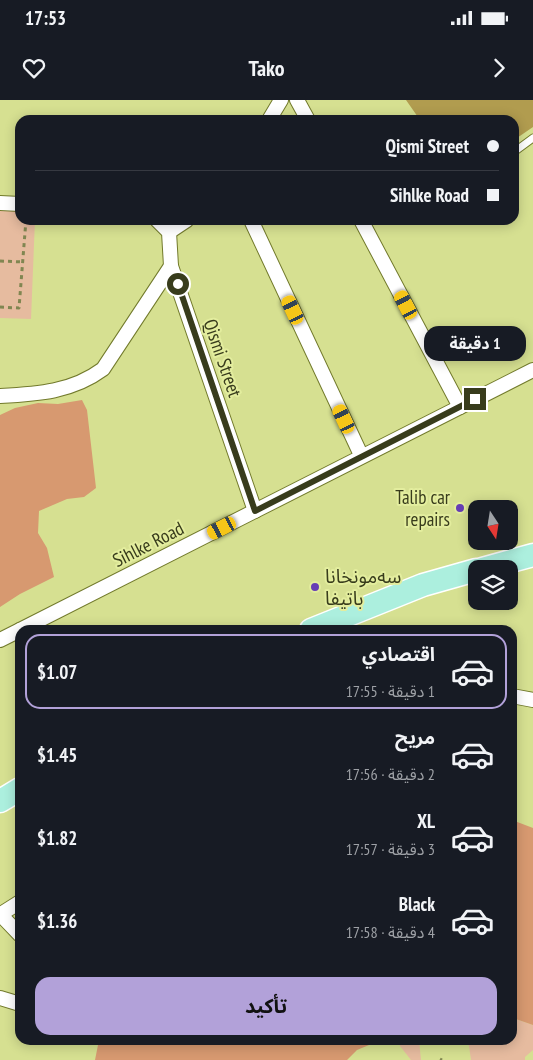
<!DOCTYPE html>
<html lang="ar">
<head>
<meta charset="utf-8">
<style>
  :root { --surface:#171b24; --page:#20242c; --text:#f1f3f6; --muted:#9ea1a6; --line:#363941; --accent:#b2a1d9 }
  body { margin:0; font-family:"PT Sans Narrow","Noto Sans Arabic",sans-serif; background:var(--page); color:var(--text); direction:rtl; height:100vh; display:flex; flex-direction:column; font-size:19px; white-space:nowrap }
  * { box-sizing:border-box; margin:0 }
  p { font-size:16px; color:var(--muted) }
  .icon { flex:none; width:28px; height:28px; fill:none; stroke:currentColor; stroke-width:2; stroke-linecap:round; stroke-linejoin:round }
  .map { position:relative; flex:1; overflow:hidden; direction:ltr }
  .sheet { position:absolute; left:15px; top:525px; width:502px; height:420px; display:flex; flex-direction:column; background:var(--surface); border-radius:15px; box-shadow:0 2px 12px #0003; direction:rtl }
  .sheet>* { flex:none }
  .guide { position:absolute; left:15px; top:15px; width:504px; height:110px; border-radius:15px; box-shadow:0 2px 12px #0003; direction:rtl; display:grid; align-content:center; height:110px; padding:0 20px; background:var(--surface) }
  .needle { width:32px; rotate:168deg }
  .controls { position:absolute; left:468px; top:400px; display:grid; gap:10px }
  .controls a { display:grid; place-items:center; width:50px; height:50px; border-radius:10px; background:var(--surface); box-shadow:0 2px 12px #0003; font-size:25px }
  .end { position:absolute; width:22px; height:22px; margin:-11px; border:6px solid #383c1c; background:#fff; box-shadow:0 0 0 2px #fff }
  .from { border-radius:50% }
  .bubble { position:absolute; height:35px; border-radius:15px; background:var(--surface); box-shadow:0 2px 12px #0003; font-size:16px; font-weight:700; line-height:35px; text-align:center; direction:rtl }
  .car { position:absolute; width:15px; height:30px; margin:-15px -8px; border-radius:6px; box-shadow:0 0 4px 1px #0007; background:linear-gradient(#f5c518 24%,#345 0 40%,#f5c518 0 76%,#345 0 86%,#f5c518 0) }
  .guide b { display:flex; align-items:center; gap:18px; height:48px; font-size:19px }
  .guide b+b { border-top:1px solid var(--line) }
  .guide i { width:12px; height:12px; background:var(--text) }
  ul { padding:9px 0 0; list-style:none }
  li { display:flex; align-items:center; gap:15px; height:75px; margin:0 10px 8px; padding:0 10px; border:2px solid transparent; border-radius:15px }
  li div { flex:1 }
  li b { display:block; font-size:19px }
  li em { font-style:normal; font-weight:700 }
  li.on { border-color:var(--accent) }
  li>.icon { width:45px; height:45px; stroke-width:1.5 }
  .primary-button { display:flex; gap:10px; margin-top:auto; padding:10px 20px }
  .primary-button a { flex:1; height:58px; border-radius:15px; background:var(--accent); color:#111; font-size:20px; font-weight:700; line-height:58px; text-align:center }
  .status { display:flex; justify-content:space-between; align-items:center; height:35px; padding:0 25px; background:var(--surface); direction:ltr }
  .status svg { height:14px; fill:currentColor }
  header { display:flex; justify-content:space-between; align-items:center; height:65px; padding:0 20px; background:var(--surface); font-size:22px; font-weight:700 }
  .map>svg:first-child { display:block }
  .green { fill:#e6bb9f }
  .forest { fill:#d79970 }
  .building { fill:#b19c4f }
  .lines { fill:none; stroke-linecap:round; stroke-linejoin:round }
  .service-casing { stroke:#727a2c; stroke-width:9 }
  .minor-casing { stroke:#727a2c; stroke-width:16 }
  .primary-casing { stroke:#fff; stroke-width:25 }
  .path { stroke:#808651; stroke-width:3; stroke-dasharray:4 4; stroke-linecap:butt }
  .service { stroke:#fff; stroke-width:7 }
  .minor { stroke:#fff; stroke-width:14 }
  .primary { stroke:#acefde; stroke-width:22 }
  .route { stroke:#383c1c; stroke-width:6 }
  .poi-dot { fill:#663db5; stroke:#e3ed9e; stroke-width:2 }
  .labels { text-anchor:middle; stroke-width:4; stroke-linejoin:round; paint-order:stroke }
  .street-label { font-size:19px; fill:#383c1c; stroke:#e3ed9e }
  .poi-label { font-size:19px; fill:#383c1c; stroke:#e3ed9e; text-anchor:end }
</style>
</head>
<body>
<div class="status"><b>17:53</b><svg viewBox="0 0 49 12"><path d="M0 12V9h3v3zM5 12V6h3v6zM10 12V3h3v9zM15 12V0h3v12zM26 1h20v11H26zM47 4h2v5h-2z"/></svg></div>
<header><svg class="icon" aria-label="forward" viewBox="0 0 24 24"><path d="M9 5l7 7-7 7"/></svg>Tako<svg class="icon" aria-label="heart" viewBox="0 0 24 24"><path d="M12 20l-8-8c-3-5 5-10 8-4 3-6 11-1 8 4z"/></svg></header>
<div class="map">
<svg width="533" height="960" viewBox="0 0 533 960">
  <rect width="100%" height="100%" fill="#d6e091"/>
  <g class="green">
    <polygon points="0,110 20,111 20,120 35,120 31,219 0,218"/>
    <polygon points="513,918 533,925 533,950 525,957 525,960 471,960 469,946 466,940 512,940"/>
    <polygon points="398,940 419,940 421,960 411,960 400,946"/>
  </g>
  <g class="forest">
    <polygon points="82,300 87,310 96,388 84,397 67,399 39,411 38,433 47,448 54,477 20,494 0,507 0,315 15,308 38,303 58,304"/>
    <polygon points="512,720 533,728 533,925 513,918"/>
    <polygon points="99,940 381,940 357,950 347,960 95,960"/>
  </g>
  <polygon class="building" points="406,0 533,0 533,27 514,40 514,20 420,20"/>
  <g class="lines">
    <g class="service-casing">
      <polyline id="service" points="514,52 533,38"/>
    </g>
    <g class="minor-casing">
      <g id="minor">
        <polyline points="297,0 308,20"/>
        <polyline points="269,20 281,0"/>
        <polyline points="0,103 20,104"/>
        <polyline points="157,120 169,132 171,166 255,411"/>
        <polyline points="251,120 361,355"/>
        <polyline points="361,120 460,307"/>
        <polyline points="169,132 187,120"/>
        <path d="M0,296C38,294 72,292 103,269L171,166"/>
        <polyline points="20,530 533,270"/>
        <polyline points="0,540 20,530"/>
        <polyline points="512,596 533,600"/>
        <polyline points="0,814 20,835"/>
        <polyline points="1,814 20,802"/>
        <polyline points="0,898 20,904"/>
      </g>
    </g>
    <g class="primary-casing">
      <g id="primary">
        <polyline points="482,469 533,455"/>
        <polyline points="311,530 423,485 476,470"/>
        <polyline points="0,701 20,689"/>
      </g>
    </g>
    <g class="path">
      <polyline points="0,161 23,162"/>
      <polyline points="0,207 19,208 26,120"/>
      <polyline points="440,959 442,960"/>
    </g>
    <use href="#service" class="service"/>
    <use href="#minor" class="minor"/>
    <use href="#primary" class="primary"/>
  </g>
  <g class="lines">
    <polyline class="route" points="178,184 255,411 475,299"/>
  </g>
  <g class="poi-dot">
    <circle cx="460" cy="408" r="5"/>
    <circle cx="315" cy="487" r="5"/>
  </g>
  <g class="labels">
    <g class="street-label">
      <text transform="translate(223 258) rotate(71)" y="7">Qismi Street</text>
      <text transform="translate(148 444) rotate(-27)" y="7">Sihlke Road</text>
    </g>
    <g class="poi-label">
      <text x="450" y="404">Talib car<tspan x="450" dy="22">repairs</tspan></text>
      <text x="325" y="483" text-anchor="start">سه‌مونخانا<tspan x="325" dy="22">باتيفا</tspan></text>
    </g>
  </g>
</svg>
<div class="controls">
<a><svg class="needle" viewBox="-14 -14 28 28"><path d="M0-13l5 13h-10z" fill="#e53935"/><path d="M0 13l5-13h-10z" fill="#9ea1a6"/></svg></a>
<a><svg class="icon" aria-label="layers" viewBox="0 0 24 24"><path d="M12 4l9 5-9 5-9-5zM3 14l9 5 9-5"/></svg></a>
</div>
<i class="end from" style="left:178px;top:184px"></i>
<i class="end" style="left:475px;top:299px"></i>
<div class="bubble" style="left:424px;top:226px;width:102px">1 دقيقة</div>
<i class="car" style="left:406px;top:205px;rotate:332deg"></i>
<i class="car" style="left:293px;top:210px;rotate:335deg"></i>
<i class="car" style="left:344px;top:319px;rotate:335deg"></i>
<i class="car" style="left:222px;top:428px;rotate:243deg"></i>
<div class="guide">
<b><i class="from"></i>Qismi Street</b>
<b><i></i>Sihlke Road</b>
</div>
<section class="sheet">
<ul>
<li class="on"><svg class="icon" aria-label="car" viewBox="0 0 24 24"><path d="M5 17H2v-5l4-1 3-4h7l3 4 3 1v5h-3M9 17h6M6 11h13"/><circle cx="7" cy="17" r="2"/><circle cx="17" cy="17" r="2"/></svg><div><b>اقتصادي</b><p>1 دقيقة · 17:55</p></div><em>$1.07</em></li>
<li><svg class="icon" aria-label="car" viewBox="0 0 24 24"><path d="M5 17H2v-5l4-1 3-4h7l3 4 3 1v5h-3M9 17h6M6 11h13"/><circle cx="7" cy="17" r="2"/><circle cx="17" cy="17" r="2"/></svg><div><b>مريح</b><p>2 دقيقة · 17:56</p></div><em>$1.45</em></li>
<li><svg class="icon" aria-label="car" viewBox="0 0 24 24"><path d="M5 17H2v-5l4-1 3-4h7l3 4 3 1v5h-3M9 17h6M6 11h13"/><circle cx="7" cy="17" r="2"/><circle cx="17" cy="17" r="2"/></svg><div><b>XL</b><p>3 دقيقة · 17:57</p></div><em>$1.82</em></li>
<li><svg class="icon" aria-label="car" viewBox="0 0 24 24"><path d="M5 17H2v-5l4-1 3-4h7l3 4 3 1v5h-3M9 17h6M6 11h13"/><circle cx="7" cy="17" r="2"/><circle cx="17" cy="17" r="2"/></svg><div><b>Black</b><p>4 دقيقة · 17:58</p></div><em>$1.36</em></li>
</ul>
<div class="primary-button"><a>تأكيد</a></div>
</section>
</div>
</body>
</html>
